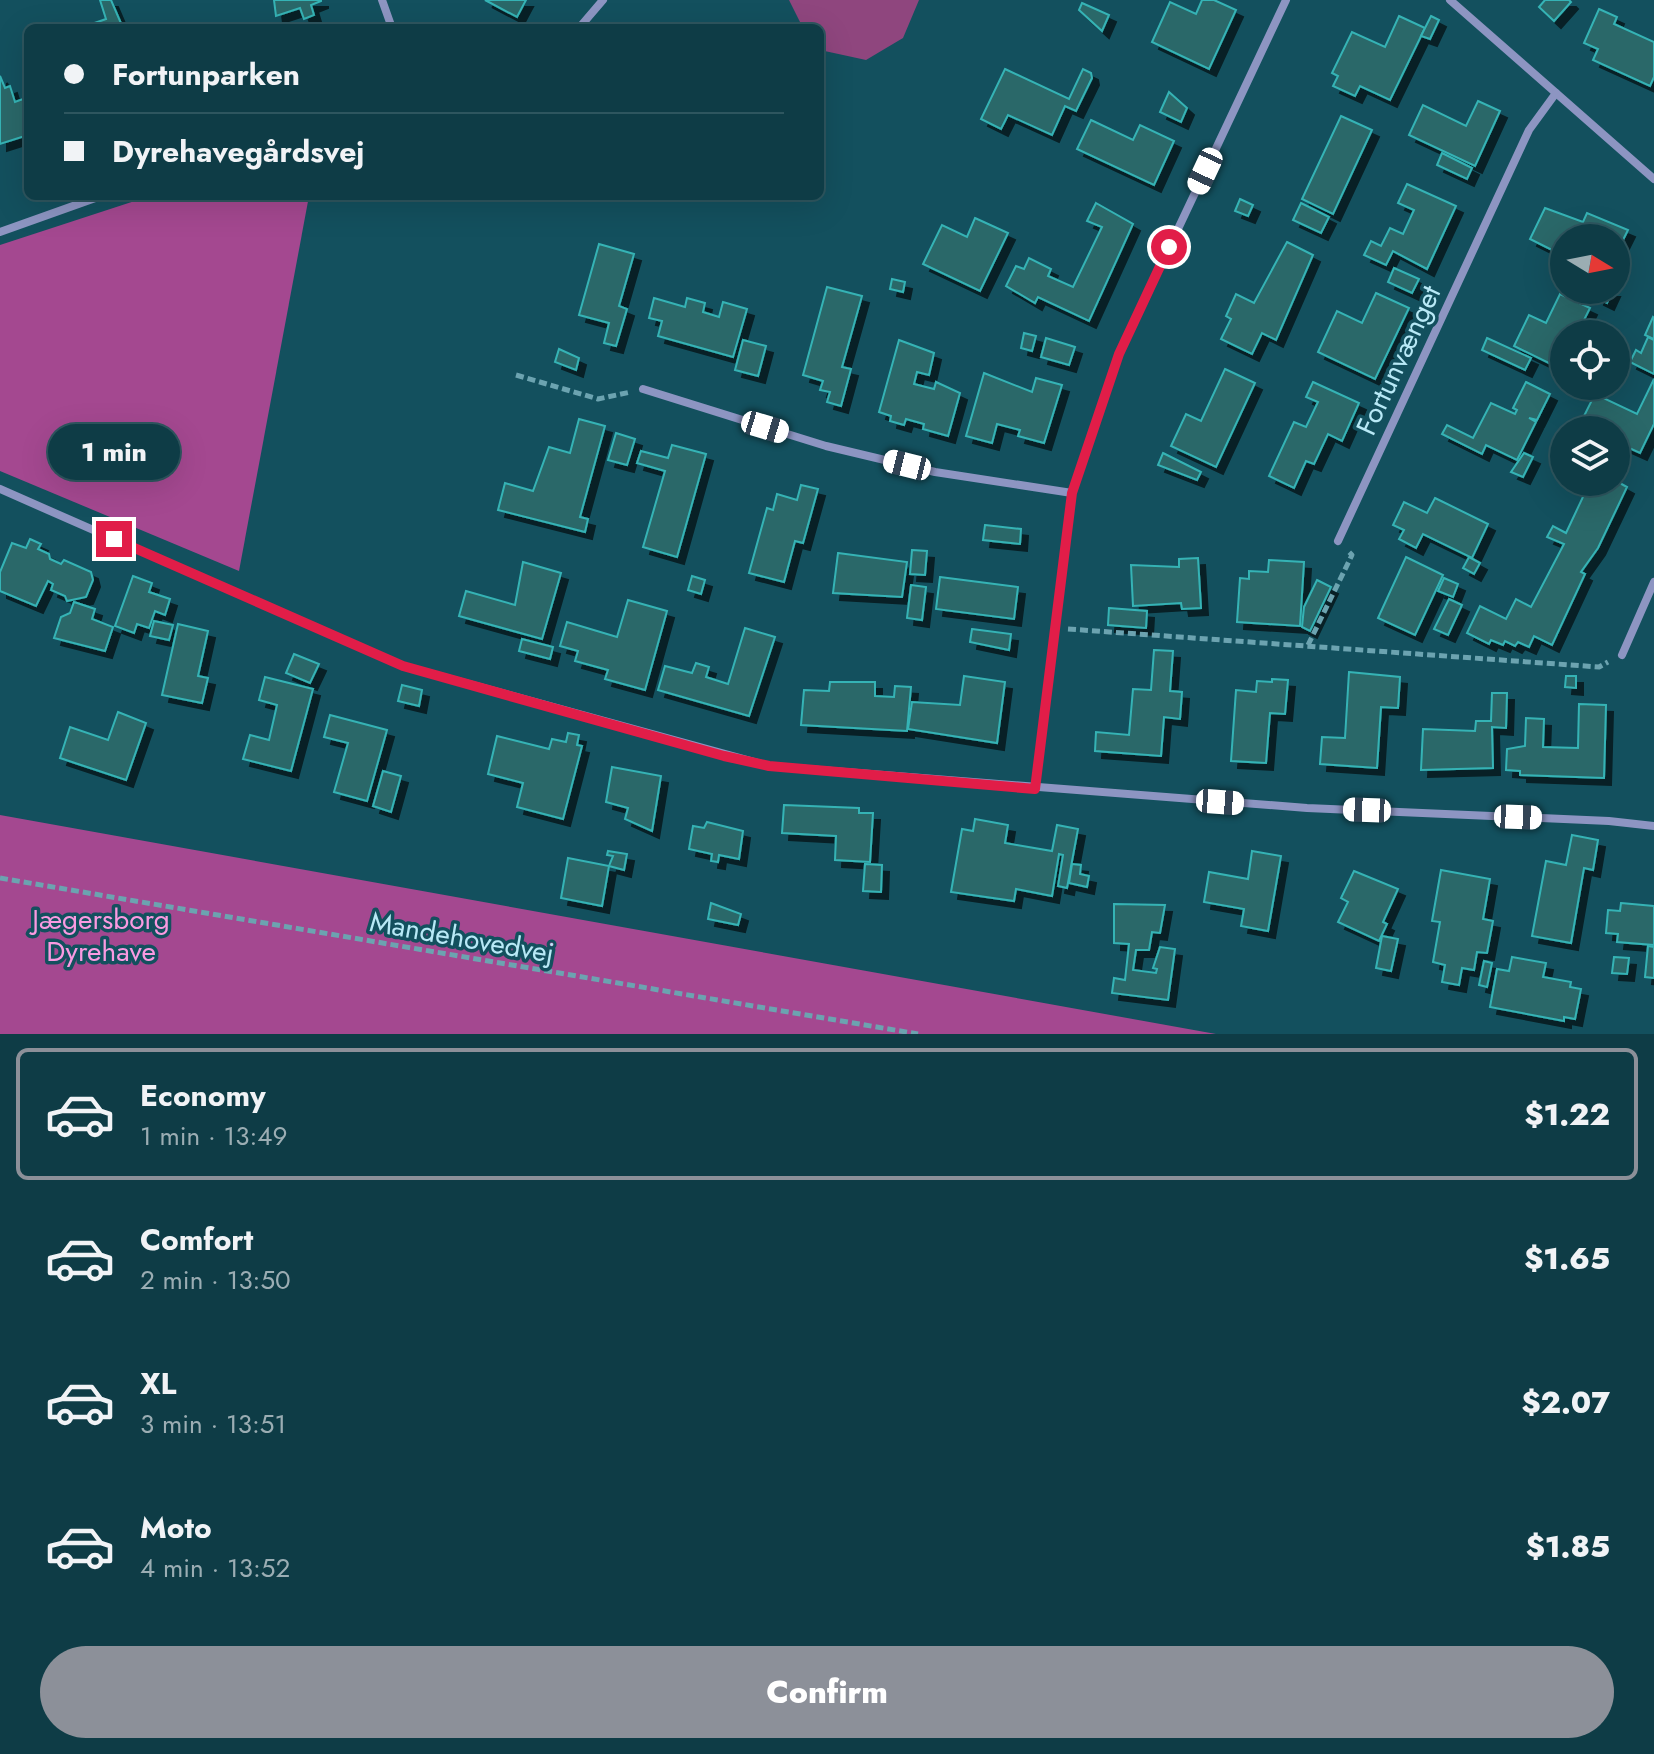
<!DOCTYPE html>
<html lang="en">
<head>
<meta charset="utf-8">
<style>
  :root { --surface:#0e3c46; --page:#17434d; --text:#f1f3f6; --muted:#9badb3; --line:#2e565f; --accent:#8c9099 }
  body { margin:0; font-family:Jost,sans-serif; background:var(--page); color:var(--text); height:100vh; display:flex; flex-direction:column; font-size:30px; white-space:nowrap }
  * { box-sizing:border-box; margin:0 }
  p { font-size:26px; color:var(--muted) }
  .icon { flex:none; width:44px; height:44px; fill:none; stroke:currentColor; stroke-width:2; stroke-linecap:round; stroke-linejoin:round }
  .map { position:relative; height:1034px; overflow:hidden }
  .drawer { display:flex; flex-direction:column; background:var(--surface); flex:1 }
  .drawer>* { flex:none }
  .guide { position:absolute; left:24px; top:24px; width:800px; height:176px; border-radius:12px; box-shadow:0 8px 32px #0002,0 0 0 2px var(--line); display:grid; align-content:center; height:176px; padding:0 40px; background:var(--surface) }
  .needle { width:52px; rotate:100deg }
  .fabs { position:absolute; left:1550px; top:224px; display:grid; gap:16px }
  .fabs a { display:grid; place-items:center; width:80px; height:80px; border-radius:50%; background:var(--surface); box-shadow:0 8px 32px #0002,0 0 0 2px var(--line); font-size:40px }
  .end { position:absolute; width:36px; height:36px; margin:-18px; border:10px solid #e11d48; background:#fff; box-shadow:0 0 0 4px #fff }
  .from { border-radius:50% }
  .bubble { position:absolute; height:56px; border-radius:28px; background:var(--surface); box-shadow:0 8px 32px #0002,0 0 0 2px var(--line); font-size:26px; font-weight:800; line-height:56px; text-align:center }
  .car { position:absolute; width:24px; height:48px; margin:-24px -12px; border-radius:10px; box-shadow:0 0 6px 2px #0007; background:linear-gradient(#fff 24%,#345 0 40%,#fff 0 76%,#345 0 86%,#fff 0) }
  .guide b { display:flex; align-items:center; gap:28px; height:76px; font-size:30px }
  .guide b+b { border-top:2px solid var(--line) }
  .guide i { width:20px; height:20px; background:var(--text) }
  ul { padding:14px 0 0; list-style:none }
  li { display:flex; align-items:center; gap:24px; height:132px; margin:0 16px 12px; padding:0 24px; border:4px solid transparent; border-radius:12px }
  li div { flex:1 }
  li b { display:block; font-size:30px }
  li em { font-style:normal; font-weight:800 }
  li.on { border-color:var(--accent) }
  li>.icon { width:72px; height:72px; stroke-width:1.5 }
  .primary-button { display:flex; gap:16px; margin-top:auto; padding:16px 40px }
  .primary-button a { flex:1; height:92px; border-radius:48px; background:var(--accent); color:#fff; font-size:32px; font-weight:800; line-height:92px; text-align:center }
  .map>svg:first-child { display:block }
  .green { fill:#8f467e }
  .forest { fill:#a44890 }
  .building { fill:#296869; stroke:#36b3b5; stroke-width:2; filter:url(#shadow) }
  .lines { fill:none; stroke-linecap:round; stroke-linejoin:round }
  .path { stroke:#6ca3b0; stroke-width:5; stroke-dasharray:8 4; stroke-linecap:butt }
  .minor { stroke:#8d95c2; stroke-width:8 }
  .route { stroke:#e11d48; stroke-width:10 }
  .labels { text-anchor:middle; stroke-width:7; stroke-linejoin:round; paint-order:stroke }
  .street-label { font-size:28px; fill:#b8e9f6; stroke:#13505e }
  .park-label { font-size:28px; fill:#fa9ae1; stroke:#13505e }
</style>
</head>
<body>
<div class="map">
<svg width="1654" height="1034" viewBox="0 0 1654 1034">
  <defs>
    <filter id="shadow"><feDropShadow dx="7" dy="7" stdDeviation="0" flood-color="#0009"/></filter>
  </defs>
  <rect width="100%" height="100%" fill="#13505e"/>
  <polygon class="green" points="789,0 919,0 903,38 866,60 820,50 820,28 803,28"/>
  <g class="forest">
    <polygon points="150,196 309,196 239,571 0,471 0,245"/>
    <polygon points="0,815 1216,1034 0,1034"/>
  </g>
  <g class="building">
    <polygon points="100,0 111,0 123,28 80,28 106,19"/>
    <polygon points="274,0 321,0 321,1 311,5 314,15 304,19 300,8 276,16"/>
    <polygon points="485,0 526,0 517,17"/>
    <polygon points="1202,0 1214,0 1236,10 1209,69 1152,42 1170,2 1196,14"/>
    <polygon points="1545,0 1569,0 1571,2 1554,21 1539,7"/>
    <polygon points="1082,3 1109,15 1102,31 1079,10"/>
    <polygon points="1599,9 1617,17 1614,24 1654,42 1654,77 1650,86 1593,60 1598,49 1584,43"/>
    <polygon points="1399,16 1425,28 1390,100 1360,86 1355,96 1333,86 1338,76 1332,73 1352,32 1385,47"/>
    <polygon points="1431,16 1439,20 1430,39 1421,36"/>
    <polygon points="1005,69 1069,99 1083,69 1091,73 1092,78 1076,111 1065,106 1052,135 1008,115 1001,129 981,119"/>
    <polygon points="0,76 5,88 10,86 15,102 23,99 28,114 28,135 0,144"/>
    <polygon points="1169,92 1187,108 1181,122 1160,112"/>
    <polygon points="1478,101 1500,111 1475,166 1409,135 1423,105 1466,126"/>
    <polygon points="1341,116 1372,130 1333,214 1302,199"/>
    <polygon points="1091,120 1133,140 1140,125 1174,141 1154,185 1077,149"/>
    <polygon points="1442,153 1472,168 1467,179 1437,165"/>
    <polygon points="1407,184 1456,206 1427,269 1393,251 1386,265 1364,255 1371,241 1381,246 1390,228 1403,234 1414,210 1398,203"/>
    <polygon points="1240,199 1253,205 1248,216 1235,211"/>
    <polygon points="1096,203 1133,224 1089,321 1038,297 1035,303 1006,286 1016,266 1024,269 1029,258 1051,269 1048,276 1073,287 1102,227 1087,221"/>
    <polygon points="1301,203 1329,217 1321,233 1293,220"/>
    <polygon points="1545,208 1583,222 1587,213 1628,230 1616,254 1616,238 1564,238 1564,256 1530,239"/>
    <polygon points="975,218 1008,233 980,291 923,264 942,225 967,237"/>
    <polygon points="1287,242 1313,255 1276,340 1262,333 1252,354 1221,339 1231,319 1226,316 1236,294 1254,303"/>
    <polygon points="599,244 634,254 619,306 627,309 616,346 604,343 609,323 579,315"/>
    <polygon points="1394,268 1419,279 1412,293 1388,282"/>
    <polygon points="892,279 905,282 903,292 890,289"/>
    <polygon points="827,287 862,296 842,367 851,369 841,406 827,402 830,392 820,390 823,381 803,375"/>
    <polygon points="1600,290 1613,290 1607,303 1597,298"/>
    <polygon points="1376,293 1409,308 1375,379 1318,352 1337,311 1362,323"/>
    <polygon points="1560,294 1590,308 1577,334 1564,334 1561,369 1514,346 1529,315 1546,323"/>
    <polygon points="654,298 685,307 687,298 705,303 703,312 719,317 723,302 747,309 733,357 658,336 662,321 649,318"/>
    <polygon points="1653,317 1654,318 1654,339 1645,335"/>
    <polygon points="1024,333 1036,336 1032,351 1021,348"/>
    <polygon points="1648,337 1654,340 1654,374 1630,362 1636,350 1641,353"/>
    <polygon points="1046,338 1075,347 1069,365 1041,357"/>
    <polygon points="1487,338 1531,358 1525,370 1482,350"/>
    <polygon points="743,340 766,346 758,376 735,370"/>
    <polygon points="899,340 934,353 929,375 917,372 914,384 934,389 936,382 960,393 948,436 923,429 924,424 906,419 904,425 890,421 891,416 879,412"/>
    <polygon points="559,349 579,358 576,370 555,362"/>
    <polygon points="1225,369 1255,383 1216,467 1171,446 1186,414 1201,421"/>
    <polygon points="984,373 1032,392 1036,378 1062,385 1044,443 1018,436 1020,430 997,424 992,443 966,436"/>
    <polygon points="1654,379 1654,424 1640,453 1616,442 1616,430 1592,430 1580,424 1595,394 1637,414"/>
    <polygon points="1313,382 1359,403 1342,441 1328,434 1314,464 1306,461 1294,488 1269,476 1294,422 1306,427 1318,402 1306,397"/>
    <polygon points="1526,382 1550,394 1537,420 1529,418 1536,422 1517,460 1486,445 1482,454 1442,434 1447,425 1473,438 1491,403 1515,414 1517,410 1513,408"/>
    <polygon points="579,419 605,426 580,517 588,519 585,532 498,510 505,483 533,491 549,447 570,453"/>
    <polygon points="616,433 635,439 627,465 608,460"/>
    <polygon points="672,445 706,454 677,557 643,547 665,471 637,463 641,451 668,458"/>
    <polygon points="1163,453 1201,472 1197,480 1158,465"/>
    <polygon points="1524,453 1533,457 1523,477 1511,472"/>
    <polygon points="1616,481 1627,487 1598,548 1581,572 1585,574 1552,645 1534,636 1529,647 1518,642 1515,646 1505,641 1503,645 1491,640 1489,644 1467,633 1480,606 1506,619 1516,599 1531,607 1564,544 1547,537 1553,526 1566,533 1590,482"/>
    <polygon points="801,485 818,489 803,543 795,541 784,582 749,573 767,508 773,510 777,494 797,500"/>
    <polygon points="1435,498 1488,524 1472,558 1423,534 1416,548 1399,539 1404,530 1393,525 1404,502 1427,513"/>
    <polygon points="985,525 1021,529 1020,544 983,540"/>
    <polygon points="30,539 41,544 38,549 49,554 50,559 61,564 64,560 91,572 93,580 86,597 67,601 65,596 51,590 53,584 48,581 36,606 0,591 0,572 12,543 26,548"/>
    <polygon points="912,550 927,551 925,575 910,574"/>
    <polygon points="838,553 907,562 902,597 833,593"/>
    <polygon points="1406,557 1443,575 1415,635 1378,618"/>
    <polygon points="1469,557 1480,563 1474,574 1463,568"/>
    <polygon points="1198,558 1201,608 1182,609 1181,603 1133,606 1131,565 1179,567 1179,559"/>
    <polygon points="1269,560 1304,562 1300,626 1237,622 1240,578 1249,579 1249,571 1268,572"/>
    <polygon points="523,562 561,573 542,639 459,616 466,591 515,605"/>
    <polygon points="133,576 152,583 149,592 170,599 165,615 155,611 149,628 137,624 134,633 115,626"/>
    <polygon points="692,576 705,580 701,594 688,590"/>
    <polygon points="940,577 1018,587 1014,619 936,609"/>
    <polygon points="1444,578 1458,584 1453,597 1438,591"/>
    <polygon points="1317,580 1331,587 1310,631 1302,627 1304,607"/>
    <polygon points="911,585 926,587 922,620 907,618"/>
    <polygon points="1449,599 1462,605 1448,635 1434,629"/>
    <polygon points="628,600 667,611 645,690 605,679 608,670 575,661 578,651 560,646 567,622 617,637"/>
    <polygon points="74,602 95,609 92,619 113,627 105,651 54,638 61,617 70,613"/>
    <polygon points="1109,608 1147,611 1146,628 1108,625"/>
    <polygon points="154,621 173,625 169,640 150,636"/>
    <polygon points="178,624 208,631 198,676 208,678 202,703 162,695"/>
    <polygon points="745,628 775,637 749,716 658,690 665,666 692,673 696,663 709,667 706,677 728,684"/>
    <polygon points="972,629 1011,634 1009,650 970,642"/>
    <polygon points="522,639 553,647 550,659 519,651"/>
    <polygon points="1154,650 1173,651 1170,691 1182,692 1180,719 1164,717 1161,756 1095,751 1096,732 1129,735 1133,689 1151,690"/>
    <polygon points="294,654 319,664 310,683 286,673"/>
    <polygon points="1349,672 1400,677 1398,708 1381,707 1377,768 1320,764 1322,737 1345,738"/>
    <polygon points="964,676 1005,682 997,743 908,729 912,702 960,705"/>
    <polygon points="1566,676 1576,676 1576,688 1565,687"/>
    <polygon points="265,677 313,689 291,771 243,759 250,735 269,740 277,705 259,700"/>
    <polygon points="1272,679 1288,680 1285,714 1270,713 1266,763 1231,761 1236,690 1256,692 1257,681 1272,682"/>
    <polygon points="830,682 875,682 875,696 894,697 895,686 911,687 907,731 801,725 804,690 829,691"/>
    <polygon points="402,685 422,690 419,706 398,701"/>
    <polygon points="1492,693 1507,693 1506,728 1492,727 1493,768 1421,770 1423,729 1475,731 1476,721 1491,721"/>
    <polygon points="1579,704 1606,705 1604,778 1520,775 1520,771 1506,770 1507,749 1525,746 1526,718 1544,719 1543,747 1578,748"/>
    <polygon points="118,712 146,723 126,780 60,758 70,727 108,740"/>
    <polygon points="330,715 387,730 367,801 334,792 348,743 324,737"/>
    <polygon points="568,733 579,735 577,745 582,746 563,819 517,807 523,783 488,774 497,736 549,749 552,739 566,742"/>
    <polygon points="612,767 661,776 652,831 625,819 628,808 606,802"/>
    <polygon points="383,771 401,776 391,812 373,806"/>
    <polygon points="784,805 859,808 859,813 873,813 870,862 835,860 836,836 782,833"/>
    <polygon points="975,819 1008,825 1005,843 1052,851 1057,825 1078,829 1067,888 1058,886 1063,855 1059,854 1052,896 1016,889 1014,901 951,892 962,829 973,831"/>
    <polygon points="707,822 743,831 739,859 719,855 718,862 711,861 712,854 689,849 693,826 704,828"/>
    <polygon points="1572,835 1598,840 1593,870 1584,868 1571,943 1532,936 1546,861 1566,865"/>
    <polygon points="608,851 627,854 624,870 609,866 613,856 607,855"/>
    <polygon points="1252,851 1281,856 1268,931 1241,926 1244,909 1204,902 1209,872 1248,879"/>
    <polygon points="568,858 609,866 602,906 561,898"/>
    <polygon points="865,864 882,865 881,892 863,891"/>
    <polygon points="1072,864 1081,865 1080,874 1089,876 1087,887 1069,883"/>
    <polygon points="1441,870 1490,879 1483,919 1493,921 1487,953 1477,952 1474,970 1462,968 1459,985 1442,982 1445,965 1433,962 1440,922 1432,921"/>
    <polygon points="1354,871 1398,889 1383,922 1387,924 1379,941 1338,922 1348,902 1341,898"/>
    <polygon points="711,903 741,914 738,925 708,919"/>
    <polygon points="1621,903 1654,906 1654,945 1617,942 1618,934 1606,933 1608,910 1620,911"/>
    <polygon points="1114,904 1165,905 1160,933 1152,932 1149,950 1136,950 1133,970 1156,973 1157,969 1153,968 1160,947 1175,949 1168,1000 1112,993 1114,978 1125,980 1129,944 1114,943"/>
    <polygon points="1382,936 1398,939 1391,971 1376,968"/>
    <polygon points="1648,946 1654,947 1654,978 1645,977"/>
    <polygon points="1512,957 1546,963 1543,977 1571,982 1570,987 1581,989 1575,1019 1564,1017 1564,1021 1490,1007 1497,969 1509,971"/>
    <polygon points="1614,957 1629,958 1627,974 1612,973"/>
    <polygon points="1484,961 1492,963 1487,987 1479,985"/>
  </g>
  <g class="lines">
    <g class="path">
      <polyline points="516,375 598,399 631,392"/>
      <polyline points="1068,629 1599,667 1608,662"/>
      <polyline points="1308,645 1352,555 1348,551"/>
      <polyline points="0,878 918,1034"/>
    </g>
    <g class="minor">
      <polyline points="382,0 392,28"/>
      <polyline points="1450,0 1654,179"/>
      <polyline points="579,28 603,0"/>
      <polyline points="0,232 101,196"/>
      <polyline points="643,389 826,446 935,472 1072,493"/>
      <polyline points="0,489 403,666 769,766 1307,808 1609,821 1654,826"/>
      <polyline points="1338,541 1529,130 1556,93"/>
      <polyline points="1622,655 1654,582"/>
      <polyline points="1035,789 1072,493 1119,354 1286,0"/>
    </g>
  </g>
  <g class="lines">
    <polyline class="route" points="114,539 403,666 724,756 769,766 1035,789 1072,493 1119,354 1169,247"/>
  </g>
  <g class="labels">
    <g class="street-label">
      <text transform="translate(1398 360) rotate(-65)" y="10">Fortunvænget</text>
      <text transform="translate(462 937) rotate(10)" y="10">Mandehovedvej</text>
    </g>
    <g class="park-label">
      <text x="101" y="929">Jægersborg<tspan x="101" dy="32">Dyrehave</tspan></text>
    </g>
  </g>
</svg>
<div class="fabs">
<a><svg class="needle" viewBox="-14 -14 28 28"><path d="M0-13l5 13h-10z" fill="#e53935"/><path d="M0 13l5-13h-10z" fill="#9badb3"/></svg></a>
<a><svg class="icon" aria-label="locate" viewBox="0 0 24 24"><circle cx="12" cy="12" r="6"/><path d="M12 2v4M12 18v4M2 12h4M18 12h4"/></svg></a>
<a><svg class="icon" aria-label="layers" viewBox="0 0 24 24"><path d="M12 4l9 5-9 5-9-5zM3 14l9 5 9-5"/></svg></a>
</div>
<i class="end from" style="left:1169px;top:247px"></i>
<i class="end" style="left:114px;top:539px"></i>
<div class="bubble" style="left:48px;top:424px;width:132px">1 min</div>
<i class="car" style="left:1205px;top:171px;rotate:205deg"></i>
<i class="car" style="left:765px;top:427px;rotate:107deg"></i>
<i class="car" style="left:907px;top:465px;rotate:284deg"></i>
<i class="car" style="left:1220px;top:802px;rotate:94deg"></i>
<i class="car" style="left:1367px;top:810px;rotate:272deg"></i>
<i class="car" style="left:1518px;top:817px;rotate:92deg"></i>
<div class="guide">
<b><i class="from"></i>Fortunparken</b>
<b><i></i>Dyrehavegårdsvej</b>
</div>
</div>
<section class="drawer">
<ul>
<li class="on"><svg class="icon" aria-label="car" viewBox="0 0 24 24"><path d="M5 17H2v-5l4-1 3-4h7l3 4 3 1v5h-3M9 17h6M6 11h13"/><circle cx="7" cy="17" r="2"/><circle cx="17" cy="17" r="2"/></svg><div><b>Economy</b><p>1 min · 13:49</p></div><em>$1.22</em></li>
<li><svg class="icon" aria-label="car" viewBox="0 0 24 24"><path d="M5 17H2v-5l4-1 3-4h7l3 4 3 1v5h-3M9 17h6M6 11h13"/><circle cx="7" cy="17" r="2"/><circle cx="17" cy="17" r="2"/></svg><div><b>Comfort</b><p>2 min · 13:50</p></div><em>$1.65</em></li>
<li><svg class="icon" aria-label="car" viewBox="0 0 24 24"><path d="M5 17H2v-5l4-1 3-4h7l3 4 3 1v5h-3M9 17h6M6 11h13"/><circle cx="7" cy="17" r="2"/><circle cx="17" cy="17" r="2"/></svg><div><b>XL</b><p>3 min · 13:51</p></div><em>$2.07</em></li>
<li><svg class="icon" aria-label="car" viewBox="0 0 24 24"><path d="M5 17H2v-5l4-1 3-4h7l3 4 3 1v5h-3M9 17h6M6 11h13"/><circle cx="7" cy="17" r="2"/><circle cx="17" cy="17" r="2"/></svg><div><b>Moto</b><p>4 min · 13:52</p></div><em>$1.85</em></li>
</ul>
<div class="primary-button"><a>Confirm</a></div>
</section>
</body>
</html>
